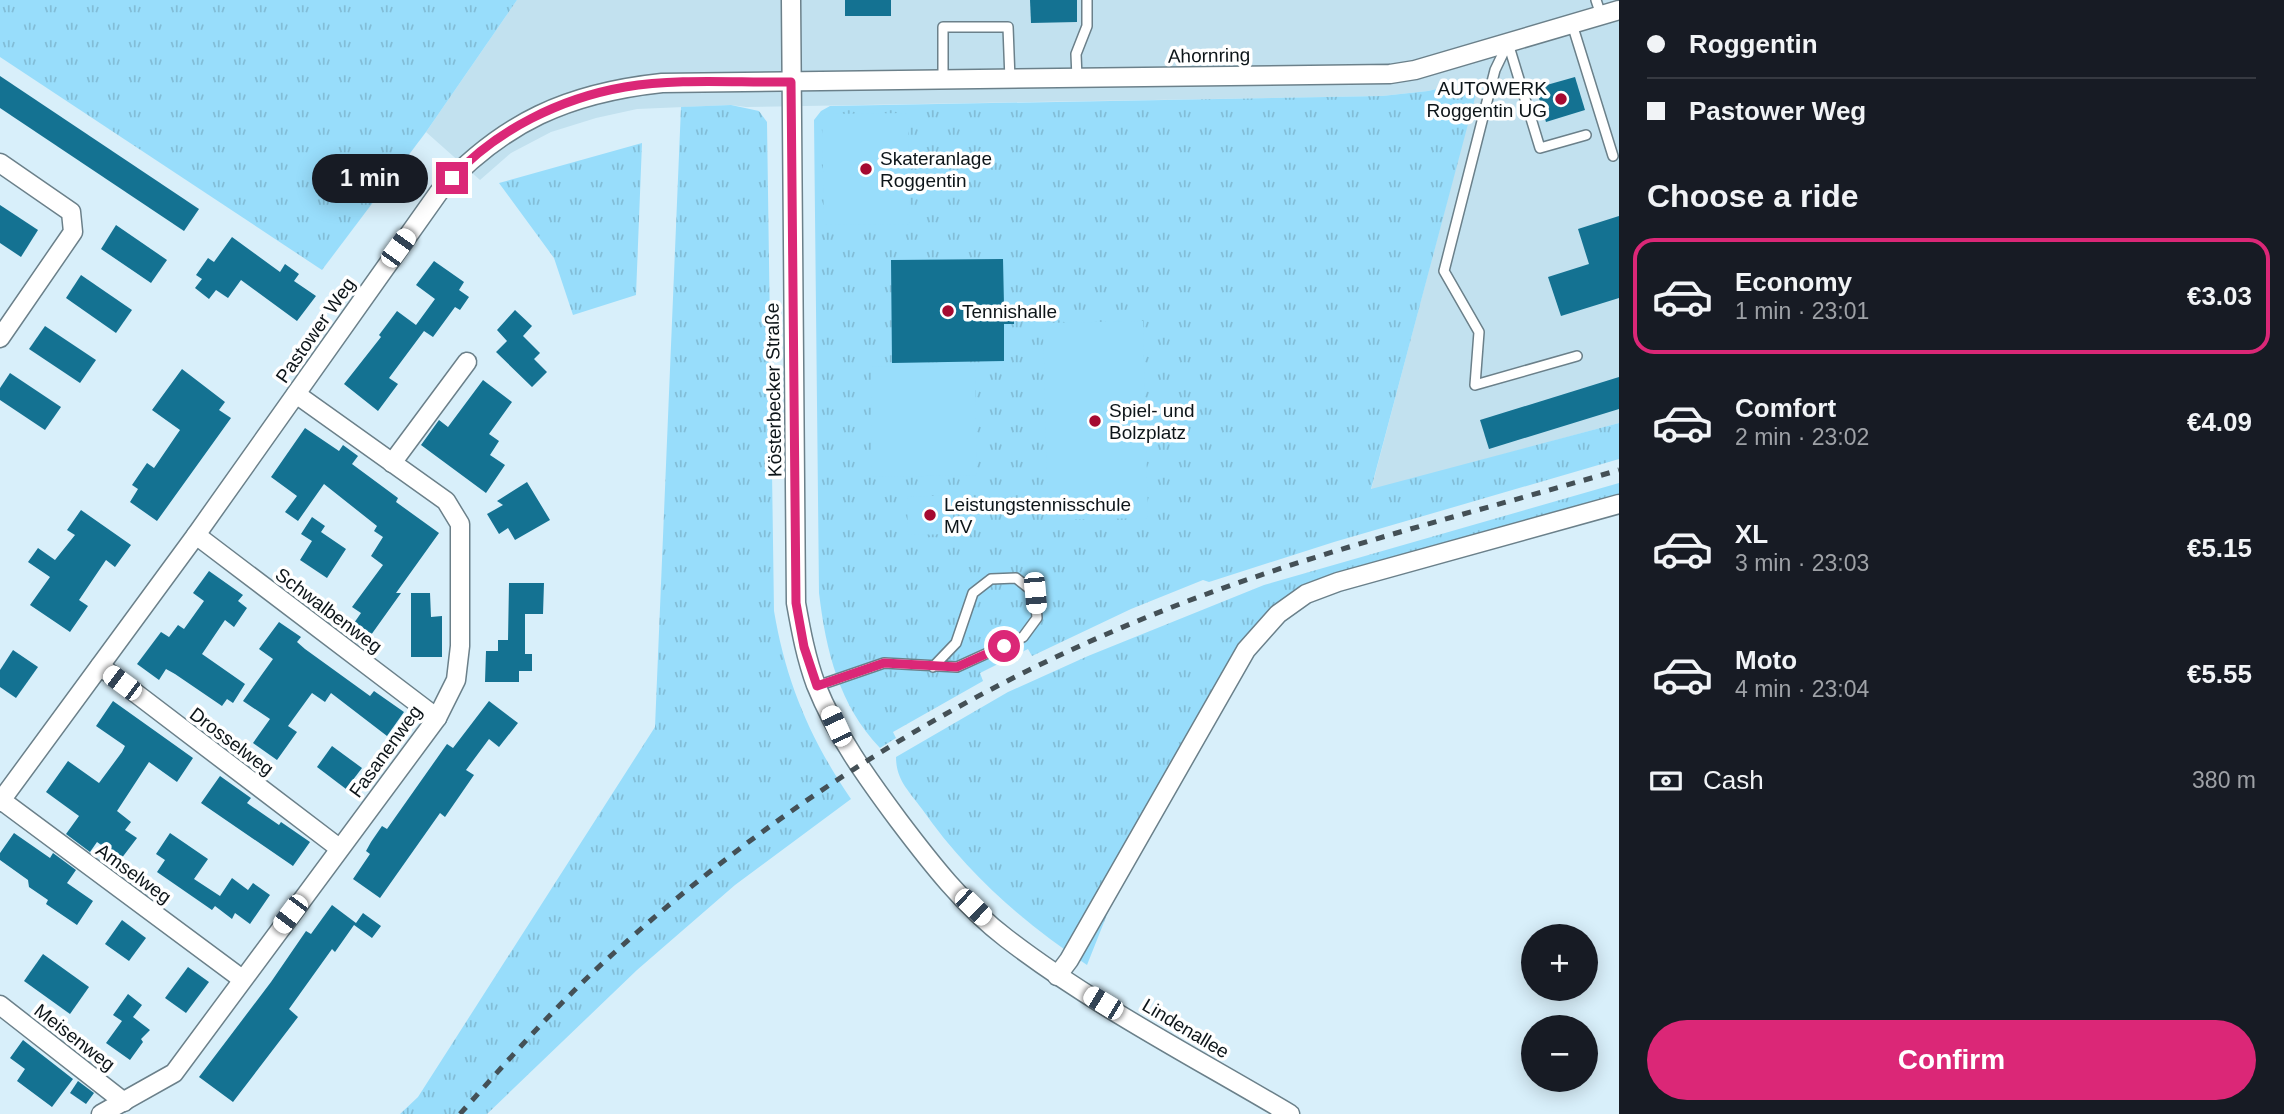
<!DOCTYPE html>
<html lang="en">
<head>
<meta charset="utf-8">
<style>
  :root { --surface:#171b24; --page:#20242c; --text:#f1f3f6; --muted:#9ea1a6; --line:#363941; --accent:#db2777 }
  body { margin:0; font-family:Helvetica,sans-serif; background:var(--page); color:var(--text); height:100vh; display:flex; flex-direction:column; font-size:26px; white-space:nowrap }
  * { box-sizing:border-box; margin:0 }
  p { font-size:23px; color:var(--muted) }
  .icon { flex:none; width:38px; height:38px; fill:none; stroke:currentColor; stroke-width:2; stroke-linecap:round; stroke-linejoin:round }
  .map { position:relative; flex:1; overflow:hidden }
  .side { display:flex; flex-direction:column; background:var(--surface); width:665px }
  .side>* { flex:none }
  .top-card { display:grid; align-content:center; height:154px; padding:0 28px; background:var(--surface) }
  .tools { position:absolute; left:1521px; top:924px; display:grid; gap:14px }
  .tools a { display:grid; place-items:center; width:77px; height:77px; border-radius:50%; background:var(--surface); box-shadow:0 4px 18px #0003; font-size:35px }
  .end { position:absolute; width:32px; height:32px; margin:-16px; border:9px solid #db2777; background:#fff; box-shadow:0 0 0 4px #fff }
  .from { border-radius:50% }
  .bubble { position:absolute; height:49px; border-radius:24px; background:var(--surface); box-shadow:0 4px 18px #0003; font-size:23px; font-weight:800; line-height:49px; text-align:center }
  .car { position:absolute; width:21px; height:42px; margin:-21px -10px; border-radius:9px; box-shadow:0 0 5px 2px #0007; background:linear-gradient(#fff 24%,#345 0 40%,#fff 0 76%,#345 0 86%,#fff 0) }
  .top-card b { display:flex; align-items:center; gap:24px; height:66px; font-size:26px }
  .top-card b+b { border-top:2px solid var(--line) }
  .top-card i { width:18px; height:18px; background:var(--text) }
  ul { padding:0; list-style:none }
  li { display:flex; align-items:center; gap:21px; height:116px; margin:0 14px 10px; padding:0 14px; border:4px solid transparent; border-radius:21px }
  li div { flex:1 }
  li b { display:block; font-size:26px }
  li em { font-style:normal; font-weight:800 }
  li.selected { border-color:var(--accent) }
  li>.icon { width:63px; height:63px; stroke-width:1.5 }
  h2 { padding:0 28px; font-size:32px; line-height:84px }
  .pay { display:flex; align-items:center; gap:18px; height:77px; padding:0 28px; font-size:26px }
  .pay p { margin-inline-start:auto }
  .primary-button { display:flex; gap:14px; margin-top:auto; padding:14px 28px }
  .primary-button a { flex:1; height:80px; border-radius:42px; background:var(--accent); color:#fff; font-size:28px; font-weight:800; line-height:80px; text-align:center }
  main { display:flex; flex:1; min-height:0 }
  .map>svg:first-child { display:block }
  .built { fill:#c2e1ef }
  .grass { fill:url(#grass-tufts) }
  .pitch { fill:#98ddfb }
  .building { fill:#147292 }
  .lines { fill:none; stroke-linecap:round; stroke-linejoin:round }
  .service-casing { stroke:#6b808a; stroke-width:12 }
  .minor-casing { stroke:#6b808a; stroke-width:21 }
  .service { stroke:#fff; stroke-width:9 }
  .minor { stroke:#fff; stroke-width:18 }
  .rail { stroke:#445056; stroke-width:5; stroke-dasharray:9 9; stroke-linecap:butt }
  .route { stroke:#db2777; stroke-width:9 }
  .poi-dot { fill:#a50a31; stroke:#fff; stroke-width:2.5 }
  .labels { text-anchor:middle; stroke-width:7; stroke-linejoin:round; paint-order:stroke }
  .street-label { font-size:19px; fill:#0d1519; stroke:#fff }
  .poi-label { font-size:19px; fill:#0d1519; stroke:#fff; text-anchor:start }
</style>
</head>
<body>
<main>
<div class="map">
<svg width="1619" height="1114" viewBox="0 0 1619 1114">
  <defs>
    <pattern id="grass-tufts" width="24" height="20" patternUnits="userSpaceOnUse" patternTransform="scale(1.75)"><rect width="24" height="20" fill="#98ddfb"/><path d="M3 7l-1-3M5 7V3M7 7l1-3M15 17l-1-3M17 17v-4M19 17l1-3" fill="none" stroke="#82bdd7"/></pattern>
  </defs>
  <rect width="100%" height="100%" fill="#d8effa"/>
  <polygon class="built" points="517,0 1619,0 1619,423 1371,490 1479,80 1428,91 1382,96 746,107 731,105 637,109 596,118 551,132 511,153 480,180 426,132"/>
  <g class="grass">
    <polygon points="0,0 517,0 426,132 322,270 0,57"/>
    <path d="M1480,79L1371,489L1619,423V459L1334,542L1209,582L1203,580L1131,609L1032,656L1028,649L980,673L983,681L893,732L896,738L880,748C839,705 826,651 819,593L814,120L821,111L830,106L1382,96L1428,91Z"/>
    <path d="M731,105L759,111L767,122L774,611C786,682 810,739 851,799L735,885L637,970L487,1114H400L418,1097L655,727L681,107Z"/>
    <polygon points="642,143 636,295 573,315 554,258 499,183"/>
    <path d="M1619,483V513L1343,591L1313,601L1276,628L1247,663L1110,907L1087,965C1022,922 966,872 922,809C909,791 896,780 896,757L1008,692L1088,656L1264,585Z"/>
  </g>
  <g class="pitch">
    <polygon points="908,113 910,224 824,225 822,114"/>
    <polygon points="1143,321 1148,518 1048,520 1043,323"/>
    <polygon points="975,365 977,475 872,477 871,367"/>
    <polygon points="952,495 954,534 908,535 907,497"/>
  </g>
  <g class="building">
    <rect x="845" y="0" width="46" height="16"/>
    <polygon points="1030,0 1077,0 1077,22 1031,23"/>
    <polygon points="0,76 199,209 184,231 0,108"/>
    <polygon points="1575,77 1585,110 1546,122 1536,88"/>
    <polygon points="0,205 38,230 21,257 0,243"/>
    <polygon points="1619,216 1619,298 1561,316 1548,277 1589,264 1578,229"/>
    <polygon points="116,225 167,260 151,283 101,249"/>
    <polygon points="232,237 280,272 285,264 299,274 294,281 316,296 297,321 241,280 228,298 216,290 209,299 195,288 202,279 196,275 208,258 214,262"/>
    <polygon points="1003,259 1004,305 1014,305 1014,324 1004,324 1004,361 892,363 891,260"/>
    <polygon points="434,261 464,282 459,290 469,297 460,310 455,307 433,337 424,331 389,378 398,384 378,411 344,384 381,337 379,335 397,311 416,325 435,299 416,285"/>
    <polygon points="81,275 132,310 116,333 66,298"/>
    <polygon points="515,310 532,326 523,336 540,353 534,359 547,372 532,387 496,352 507,341 497,330"/>
    <polygon points="45,326 96,360 80,383 29,349"/>
    <polygon points="182,369 225,402 219,410 231,418 157,521 130,502 138,489 132,485 147,463 154,468 180,430 152,410"/>
    <polygon points="10,373 61,407 45,430 0,400 0,388"/>
    <polygon points="1619,377 1619,409 1489,449 1480,420"/>
    <polygon points="483,380 512,402 489,434 499,441 490,455 505,465 486,493 421,445 439,420 448,427"/>
    <polygon points="305,428 339,451 343,445 358,456 352,464 398,498 396,502 439,533 396,593 401,593 371,635 354,623 361,613 352,607 383,565 371,556 383,537 374,531 377,526 324,484 298,521 285,512 297,496 271,477"/>
    <polygon points="527,482 550,520 515,540 508,528 499,534 487,514 503,505 497,501"/>
    <polygon points="81,510 131,545 115,567 106,560 79,600 88,606 70,632 30,605 50,577 28,562 38,548 55,560 75,535 67,530"/>
    <polygon points="312,517 325,526 321,532 346,549 327,578 300,560 312,541 301,534"/>
    <polygon points="209,571 243,595 238,601 247,608 234,627 225,620 202,654 245,684 233,703 227,699 222,706 175,674 166,669 159,680 137,664 161,632 169,637 178,625 184,629 204,601 193,593"/>
    <polygon points="509,583 544,583 543,614 525,614 525,654 532,654 532,671 519,671 519,682 485,682 486,651 498,651 498,640 508,640"/>
    <polygon points="411,593 430,593 431,617 442,616 442,657 411,657"/>
    <polygon points="279,622 301,637 297,642 305,649 370,696 374,691 404,712 387,736 331,693 325,702 312,693 288,726 297,732 277,760 253,743 270,719 243,701 273,659 259,649"/>
    <polygon points="13,650 38,667 16,698 0,687 0,670"/>
    <polygon points="113,701 193,758 177,782 149,762 117,811 131,822 125,830 137,838 121,859 97,842 90,852 66,834 79,816 46,792 68,761 99,783 122,752 125,746 96,726"/>
    <polygon points="489,701 518,723 499,747 489,739 466,770 474,775 445,817 440,813 380,898 353,879 370,854 366,851 371,842 382,826 387,829 447,744 453,748"/>
    <polygon points="332,746 362,768 346,789 317,767"/>
    <polygon points="220,776 251,798 247,803 279,825 281,822 310,842 293,866 201,803"/>
    <polygon points="14,833 50,858 53,853 76,870 67,883 93,901 77,925 46,904 48,900 29,887 28,880 0,860 0,853"/>
    <polygon points="170,833 208,859 194,879 220,896 232,878 248,890 253,883 270,895 250,924 235,913 232,919 215,906 212,910 157,872 165,860 156,854"/>
    <polygon points="332,905 356,923 363,913 381,926 372,938 354,925 335,952 332,949 289,1009 298,1017 233,1102 199,1077 271,982 306,931 311,934"/>
    <polygon points="122,920 146,938 129,961 105,944"/>
    <polygon points="43,954 89,987 70,1014 24,981"/>
    <polygon points="188,967 209,982 186,1013 165,998"/>
    <polygon points="128,994 142,1005 133,1017 150,1030 141,1039 143,1042 130,1060 106,1043 122,1021 113,1015"/>
    <polygon points="23,1040 73,1079 52,1107 17,1081 25,1069 10,1058"/>
    <polygon points="78,1081 94,1093 86,1104 70,1093"/>
  </g>
  <g class="lines">
    <g class="service-casing">
      <g id="service">
        <polyline points="1596,0 1601,15"/>
        <polyline points="1572,24 1613,156"/>
        <polyline points="1077,78 1076,54 1087,26 1087,0"/>
        <polyline points="943,80 943,27 1008,27 1010,80"/>
        <polyline points="1577,356 1475,385 1479,332 1444,271 1495,70 1508,43 1540,148 1586,135"/>
        <polyline points="817,686 884,663 957,667 1023,637 1037,618 1035,593 1016,578 991,579 973,593 956,643 933,667"/>
      </g>
    </g>
    <g class="minor-casing">
      <g id="minor">
        <path d="M791,0L796,603C801,631 806,658 816,685C836,735 867,778 899,821C930,862 964,906 1006,938C1093,1005 1196,1058 1290,1114"/>
        <polyline points="0,163 71,212 73,232 0,338"/>
        <polyline points="392,463 467,362"/>
        <polyline points="196,535 437,718"/>
        <polyline points="100,666 339,848"/>
        <polyline points="1,800 242,979"/>
        <path d="M0,802L196,535L439,192C503,122 568,93 662,83L1390,74L1415,70L1619,10"/>
        <polyline points="1057,976 1069,960 1246,650 1278,614 1306,594 1338,582 1619,504"/>
        <polyline points="0,1005 124,1102"/>
        <polyline points="101,1114 174,1073 437,718 456,680 460,646 460,524 446,501 296,394"/>
      </g>
    </g>
    <use href="#service" class="service"/>
    <use href="#minor" class="minor"/>
    <path class="rail" d="M460,1114C510,1058 559,1002 615,952C768,813 949,698 1140,620C1294,556 1459,517 1619,470"/>
  </g>
  <g class="lines">
    <path class="route" d="M452,178C496,130 561,98 625,87C679,78 737,83 791,82L796,603L804,647L817,686L884,663L957,667L1004,646"/>
  </g>
  <g class="poi-dot">
    <circle cx="1561" cy="99" r="7"/>
    <circle cx="866" cy="169" r="7"/>
    <circle cx="948" cy="311" r="7"/>
    <circle cx="1095" cy="421" r="7"/>
    <circle cx="930" cy="515" r="7"/>
  </g>
  <g class="labels">
    <g class="street-label">
      <text transform="translate(1209 55) rotate(-1)" y="7">Ahornring</text>
      <text transform="translate(315 330) rotate(-55)" y="7">Pastower Weg</text>
      <text transform="translate(773 390) rotate(-91)" y="7">Kösterbecker Straße</text>
      <text transform="translate(329 610) rotate(37)" y="7">Schwalbenweg</text>
      <text transform="translate(232 741) rotate(37)" y="7">Drosselweg</text>
      <text transform="translate(385 751) rotate(-54)" y="7">Fasanenweg</text>
      <text transform="translate(134 873) rotate(36)" y="7">Amselweg</text>
      <text transform="translate(1186 1028) rotate(31)" y="7">Lindenallee</text>
      <text transform="translate(75 1037) rotate(38)" y="7">Meisenweg</text>
    </g>
    <g class="poi-label">
      <text x="1547" y="95" text-anchor="end">AUTOWERK<tspan x="1547" dy="22">Roggentin UG</tspan></text>
      <text x="880" y="165">Skateranlage<tspan x="880" dy="22">Roggentin</tspan></text>
      <text x="962" y="318">Tennishalle</text>
      <text x="1109" y="417">Spiel- und<tspan x="1109" dy="22">Bolzplatz</tspan></text>
      <text x="944" y="511">Leistungstennisschule<tspan x="944" dy="22">MV</tspan></text>
    </g>
  </g>
</svg>
<div class="tools">
<a>+</a>
<a>−</a>
</div>
<i class="end from" style="left:1004px;top:646px"></i>
<i class="end" style="left:452px;top:178px"></i>
<div class="bubble" style="left:312px;top:154px;width:116px">1 min</div>
<i class="car" style="left:398px;top:248px;rotate:36deg"></i>
<i class="car" style="left:1035px;top:593px;rotate:175deg"></i>
<i class="car" style="left:122px;top:683px;rotate:307deg"></i>
<i class="car" style="left:836px;top:726px;rotate:335deg"></i>
<i class="car" style="left:973px;top:907px;rotate:134deg"></i>
<i class="car" style="left:290px;top:914px;rotate:217deg"></i>
<i class="car" style="left:1103px;top:1003px;rotate:301deg"></i>
</div>
<section class="side">
<div class="top-card">
<b><i class="from"></i>Roggentin</b>
<b><i></i>Pastower Weg</b>
</div>
<h2>Choose a ride</h2>
<ul>
<li class="selected"><svg class="icon" aria-label="car" viewBox="0 0 24 24"><path d="M5 17H2v-5l4-1 3-4h7l3 4 3 1v5h-3M9 17h6M6 11h13"/><circle cx="7" cy="17" r="2"/><circle cx="17" cy="17" r="2"/></svg><div><b>Economy</b><p>1 min · 23:01</p></div><em>€3.03</em></li>
<li><svg class="icon" aria-label="car" viewBox="0 0 24 24"><path d="M5 17H2v-5l4-1 3-4h7l3 4 3 1v5h-3M9 17h6M6 11h13"/><circle cx="7" cy="17" r="2"/><circle cx="17" cy="17" r="2"/></svg><div><b>Comfort</b><p>2 min · 23:02</p></div><em>€4.09</em></li>
<li><svg class="icon" aria-label="car" viewBox="0 0 24 24"><path d="M5 17H2v-5l4-1 3-4h7l3 4 3 1v5h-3M9 17h6M6 11h13"/><circle cx="7" cy="17" r="2"/><circle cx="17" cy="17" r="2"/></svg><div><b>XL</b><p>3 min · 23:03</p></div><em>€5.15</em></li>
<li><svg class="icon" aria-label="car" viewBox="0 0 24 24"><path d="M5 17H2v-5l4-1 3-4h7l3 4 3 1v5h-3M9 17h6M6 11h13"/><circle cx="7" cy="17" r="2"/><circle cx="17" cy="17" r="2"/></svg><div><b>Moto</b><p>4 min · 23:04</p></div><em>€5.55</em></li>
</ul>
<div class="pay"><svg class="icon" aria-label="cash" viewBox="0 0 24 24"><path d="M3 7h18v10H3z"/><circle cx="12" cy="12" r="2"/></svg>Cash<p>380 m</p></div>
<div class="primary-button"><a>Confirm</a></div>
</section>
</main>
</body>
</html>
